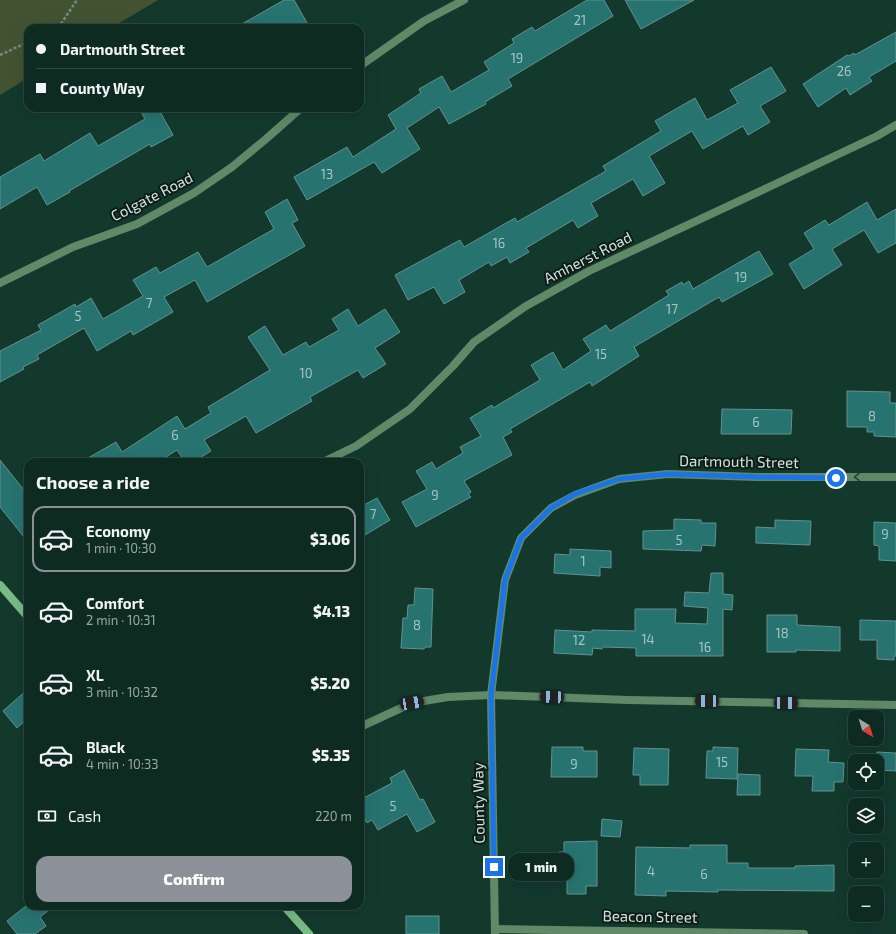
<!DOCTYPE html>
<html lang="en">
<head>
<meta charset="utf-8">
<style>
  :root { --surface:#0e2b22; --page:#1c372f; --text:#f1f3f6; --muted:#9ba7a5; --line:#2e4740; --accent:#8c9099 }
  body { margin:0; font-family:"Exo 2",sans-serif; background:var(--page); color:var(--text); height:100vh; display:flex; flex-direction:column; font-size:15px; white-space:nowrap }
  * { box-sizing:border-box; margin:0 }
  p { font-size:13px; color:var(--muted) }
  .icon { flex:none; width:22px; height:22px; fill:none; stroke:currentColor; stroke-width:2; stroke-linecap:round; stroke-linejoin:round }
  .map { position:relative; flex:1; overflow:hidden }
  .sheet { position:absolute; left:24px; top:458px; width:340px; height:452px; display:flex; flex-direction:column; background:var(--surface); border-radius:12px; box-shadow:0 4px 16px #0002,0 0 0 1px var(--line) }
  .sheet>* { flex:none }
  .top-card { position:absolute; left:24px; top:24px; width:340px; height:88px; border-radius:12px; box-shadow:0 4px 16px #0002,0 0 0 1px var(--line); display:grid; align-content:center; height:88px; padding:0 12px; background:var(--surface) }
  .needle { width:26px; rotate:142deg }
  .buttons { position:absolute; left:848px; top:710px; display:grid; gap:8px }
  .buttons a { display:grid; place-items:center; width:36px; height:36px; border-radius:8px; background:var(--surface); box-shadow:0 4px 16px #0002,0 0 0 1px var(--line); font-size:20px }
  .end { position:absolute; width:18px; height:18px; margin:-9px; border:5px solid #1a73e8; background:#fff; box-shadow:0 0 0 2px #fff }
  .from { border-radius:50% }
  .bubble { position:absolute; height:28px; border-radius:12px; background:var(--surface); box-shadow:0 4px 16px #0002,0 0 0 1px var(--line); font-size:13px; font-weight:800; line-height:28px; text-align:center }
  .car { position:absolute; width:12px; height:24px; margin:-12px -6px; border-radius:5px; box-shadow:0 0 3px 1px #0007; background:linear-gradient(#222 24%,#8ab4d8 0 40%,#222 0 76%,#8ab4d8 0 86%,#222 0) }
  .top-card b { display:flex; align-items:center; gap:14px; height:38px; font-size:15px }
  .top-card b+b { border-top:1px solid var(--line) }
  .top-card i { width:10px; height:10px; background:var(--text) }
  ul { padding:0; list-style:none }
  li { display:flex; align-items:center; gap:12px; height:66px; margin:0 8px 6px; padding:0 4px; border:2px solid transparent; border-radius:12px }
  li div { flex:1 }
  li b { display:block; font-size:15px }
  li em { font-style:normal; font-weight:800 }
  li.active { border-color:var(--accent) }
  li>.icon { width:36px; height:36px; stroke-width:1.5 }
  h2 { padding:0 12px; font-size:18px; line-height:48px }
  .pay { display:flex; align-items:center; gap:10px; height:44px; padding:0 12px; font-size:15px }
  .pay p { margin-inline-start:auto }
  .action { display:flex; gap:8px; margin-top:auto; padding:8px 12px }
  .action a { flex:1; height:46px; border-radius:12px; background:var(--accent); color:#fff; font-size:16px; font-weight:800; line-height:46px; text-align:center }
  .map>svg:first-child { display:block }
  .green { fill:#435331 }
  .building { fill:#277370; stroke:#64918e }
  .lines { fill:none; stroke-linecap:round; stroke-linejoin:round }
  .path { stroke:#708d83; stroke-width:2.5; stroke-dasharray:3 2; stroke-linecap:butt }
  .minor { stroke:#608968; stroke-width:8 }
  .secondary { stroke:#77bb85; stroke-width:8 }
  .oneway { stroke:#2a4233 }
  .route { stroke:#1a73e8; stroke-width:5 }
  .labels { text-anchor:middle; stroke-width:4; stroke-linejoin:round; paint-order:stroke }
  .number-label { font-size:13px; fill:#a5c7c0 }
  .street-label { font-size:15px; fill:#cfe3db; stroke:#0d1c17 }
</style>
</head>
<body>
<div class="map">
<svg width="896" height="934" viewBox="0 0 896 934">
  <rect width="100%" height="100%" fill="#13392d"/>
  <polygon class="green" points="0,0 158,0 111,28 28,28 28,78 0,95"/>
  <g class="building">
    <polygon points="284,0 294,0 310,28 235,28"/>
    <polygon points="587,0 604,0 613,16 508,79 512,86 485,102 486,104 449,124 439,107 407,128 420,149 382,173 374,162 307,200 294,177 347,147 353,157 396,129 388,115 421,93 419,89 442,76 451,92 489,70 484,62 514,43 512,39 532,27 535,31"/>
    <polygon points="625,0 694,0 641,29"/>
    <polygon points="896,32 896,61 869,77 872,81 850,95 846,88 818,107 803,84 847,55 849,56 854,53 855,55"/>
    <polygon points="771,67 786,91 760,106 770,122 748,135 743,126 703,149 692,131 649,156 665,183 643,196 633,179 591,203 598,216 578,228 573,220 526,248 529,252 510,263 507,257 491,266 489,262 459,280 465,292 444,304 434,287 408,300 395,275 460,240 464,247 515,218 517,222 606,171 603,166 661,131 655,121 695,98 707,120 738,103 730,90"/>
    <polygon points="139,108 158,108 173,135 151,147 150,144 69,191 70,192 47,205 37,187 0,209 0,177 40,154 44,161 90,133 98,146 145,119"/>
    <polygon points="287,199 298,220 292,223 305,246 207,302 195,280 164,297 173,312 133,335 131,331 97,351 84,328 37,355 39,359 23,367 24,369 0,382 0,351 41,330 38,325 75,304 76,307 91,298 103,319 143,296 133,280 156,267 160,273 198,252 207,267 274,229 265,212"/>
    <polygon points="867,202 877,220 896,209 896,243 878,253 864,230 832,249 842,265 804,289 789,264 814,249 804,233 825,220 829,225"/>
    <polygon points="759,251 773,274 722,302 719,297 634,347 639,356 592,386 590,382 510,429 512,432 503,437 512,455 464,481 471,492 468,494 471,497 416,527 402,502 427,489 416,471 432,462 436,469 463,453 460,447 481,436 470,418 492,405 493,408 540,380 531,365 553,352 563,370 591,351 583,339 606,325 610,331 669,295 666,291 682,282 683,285 689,281 693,289"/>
    <polygon points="348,309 358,326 385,309 400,332 375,348 386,364 363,378 358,370 310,397 312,401 256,433 246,416 204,440 211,451 193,462 185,462 177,450 158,462 81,462 116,442 122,452 177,416 185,429 211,413 208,407 270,370 248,337 265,326 283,355 306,342 309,347 339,330 332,319"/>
    <polygon points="847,391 890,392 890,403 896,403 896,437 874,436 874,432 867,432 867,427 847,427"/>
    <polygon points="722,409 792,410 791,434 721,434"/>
    <polygon points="0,460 28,495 28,542 0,507"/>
    <polygon points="377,498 390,520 360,538 360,507"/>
    <polygon points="674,519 701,520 701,523 716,523 715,546 702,545 701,551 643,549 643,531 674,530"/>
    <polygon points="775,520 811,521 810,545 756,543 756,527 775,528"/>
    <polygon points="874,522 896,523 896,561 879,560 879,546 874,545"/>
    <polygon points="570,549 611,551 611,568 600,567 600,576 554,573 555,554 570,555"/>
    <polygon points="711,573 723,573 723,594 733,595 732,610 723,609 723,656 636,656 636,648 603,647 602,649 593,648 592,655 554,653 555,630 592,632 592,630 635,631 635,609 676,609 675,623 707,624 708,608 684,606 685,592 709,593"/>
    <polygon points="415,588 433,589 431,647 425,647 424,649 401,648 403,618 407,618 408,605 414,605"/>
    <polygon points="767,615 797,615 797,625 840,627 840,651 796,650 796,652 767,652"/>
    <polygon points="860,620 896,621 896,656 894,656 894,660 877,659 877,640 860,640"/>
    <polygon points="28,689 28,718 17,728 3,711"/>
    <polygon points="552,747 583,747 583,751 597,751 597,777 551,777"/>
    <polygon points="713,747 738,748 737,779 706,778 707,751 713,751"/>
    <polygon points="634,748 669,749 668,785 640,785 640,775 633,775"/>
    <polygon points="796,749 829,750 828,762 844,763 843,782 834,782 834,791 812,791 813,776 795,776"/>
    <polygon points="877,752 896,753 896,771 877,770"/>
    <polygon points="404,770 420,800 423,799 435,822 417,832 407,814 378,830 372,820 367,823 360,811 360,800 392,783 390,778"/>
    <polygon points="738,774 760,775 760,795 737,795"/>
    <polygon points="602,819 622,821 620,837 601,836"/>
    <polygon points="597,841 597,886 586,886 586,894 567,894 567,869 559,870 559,852 564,852 564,842"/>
    <polygon points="690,845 727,845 727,863 748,863 748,868 795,868 795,866 834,865 834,891 718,890 718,892 666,891 666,896 635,895 636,847 690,848"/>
    <polygon points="26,906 54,906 40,917 46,926 35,934 17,934 7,921"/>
    <rect x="406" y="916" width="33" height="18"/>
  </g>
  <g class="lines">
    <g class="path">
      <polyline points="58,28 77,0"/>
      <polyline points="0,55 28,42"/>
    </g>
    <g class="minor">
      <polyline points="360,66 424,21 464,0"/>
      <polyline points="0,283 73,247 137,224 194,193 232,167 266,139 301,108"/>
      <polyline points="323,462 356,446 410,409 453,366 474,342 526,306 589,271 769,187 877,136 896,125"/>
      <polyline points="360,727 412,703 448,697 491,695 628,700 896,705"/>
      <polyline points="495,929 804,934"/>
      <polyline points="495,934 491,695 505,580 521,538 551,508 575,495 619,479 668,474 757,477 896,477"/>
    </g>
    <g class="secondary">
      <polyline points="0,585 28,617"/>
      <polyline points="284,906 309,934"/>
    </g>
  </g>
  <defs><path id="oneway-chevron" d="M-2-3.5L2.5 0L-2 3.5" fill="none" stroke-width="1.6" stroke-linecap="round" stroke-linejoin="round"/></defs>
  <use class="oneway" href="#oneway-chevron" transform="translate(857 477) rotate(179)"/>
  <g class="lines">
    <polyline class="route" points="494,867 491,695 505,580 521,538 551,508 575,494 619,479 668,474 757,477 836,478"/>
  </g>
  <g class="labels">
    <g class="number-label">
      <text x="580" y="25">21</text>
      <text x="517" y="63">19</text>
      <text x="844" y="76">26</text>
      <text x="327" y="179">13</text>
      <text x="499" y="248">16</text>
      <text x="741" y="282">19</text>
      <text x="149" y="308">7</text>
      <text x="672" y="314">17</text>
      <text x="78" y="321">5</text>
      <text x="601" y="359">15</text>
      <text x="306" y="378">10</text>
      <text x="872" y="421">8</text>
      <text x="756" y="427">6</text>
      <text x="175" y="440">6</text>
      <text x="435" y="500">9</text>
      <text x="373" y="519">7</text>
      <text x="885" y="539">9</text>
      <text x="679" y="545">5</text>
      <text x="583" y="566">1</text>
      <text x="417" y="630">8</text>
      <text x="782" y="638">18</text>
      <text x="648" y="644">14</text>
      <text x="579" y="645">12</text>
      <text x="705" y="652">16</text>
      <text x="722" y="767">15</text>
      <text x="574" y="769">9</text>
      <text x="393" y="811">5</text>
      <text x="651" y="876">4</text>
      <text x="704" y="879">6</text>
    </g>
    <g class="street-label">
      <text transform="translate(152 197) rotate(-27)" y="5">Colgate Road</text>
      <text transform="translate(588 258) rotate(-27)" y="5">Amherst Road</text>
      <text transform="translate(739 462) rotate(1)" y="5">Dartmouth Street</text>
      <text transform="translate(479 803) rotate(-91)" y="5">County Way</text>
      <text transform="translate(650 917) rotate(1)" y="5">Beacon Street</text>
    </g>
  </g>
</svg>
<div class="buttons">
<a><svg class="needle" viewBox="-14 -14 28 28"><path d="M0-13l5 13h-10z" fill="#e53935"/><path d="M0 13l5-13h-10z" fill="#9ba7a5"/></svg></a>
<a><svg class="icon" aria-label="locate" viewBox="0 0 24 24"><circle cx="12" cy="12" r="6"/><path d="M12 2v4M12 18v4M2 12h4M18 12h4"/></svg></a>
<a><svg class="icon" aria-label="layers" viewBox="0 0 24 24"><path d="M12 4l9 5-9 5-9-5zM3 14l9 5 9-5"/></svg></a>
<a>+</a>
<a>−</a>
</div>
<i class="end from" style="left:836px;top:478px"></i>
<i class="end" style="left:494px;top:867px"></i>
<div class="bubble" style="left:508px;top:853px;width:66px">1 min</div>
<i class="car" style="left:552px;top:697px;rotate:272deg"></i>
<i class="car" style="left:707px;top:701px;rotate:271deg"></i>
<i class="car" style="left:412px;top:703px;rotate:80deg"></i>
<i class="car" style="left:786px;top:703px;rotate:91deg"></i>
<div class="top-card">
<b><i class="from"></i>Dartmouth Street</b>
<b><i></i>County Way</b>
</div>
<section class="sheet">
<h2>Choose a ride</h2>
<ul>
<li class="active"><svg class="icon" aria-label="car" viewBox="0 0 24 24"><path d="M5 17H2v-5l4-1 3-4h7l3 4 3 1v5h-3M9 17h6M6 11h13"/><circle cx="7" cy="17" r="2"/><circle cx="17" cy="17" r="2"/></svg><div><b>Economy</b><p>1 min · 10:30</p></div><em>$3.06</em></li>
<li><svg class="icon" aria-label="car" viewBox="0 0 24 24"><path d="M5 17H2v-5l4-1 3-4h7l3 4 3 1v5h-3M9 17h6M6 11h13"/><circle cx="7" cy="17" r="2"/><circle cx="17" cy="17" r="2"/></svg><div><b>Comfort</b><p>2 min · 10:31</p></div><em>$4.13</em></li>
<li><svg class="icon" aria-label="car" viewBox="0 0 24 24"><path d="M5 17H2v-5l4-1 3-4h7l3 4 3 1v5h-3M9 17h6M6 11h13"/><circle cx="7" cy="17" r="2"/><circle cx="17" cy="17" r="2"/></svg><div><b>XL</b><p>3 min · 10:32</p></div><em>$5.20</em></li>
<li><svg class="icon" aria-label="car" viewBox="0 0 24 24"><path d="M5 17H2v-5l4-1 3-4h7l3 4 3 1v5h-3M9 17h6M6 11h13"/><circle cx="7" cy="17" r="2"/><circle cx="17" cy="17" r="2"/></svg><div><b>Black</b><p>4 min · 10:33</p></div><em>$5.35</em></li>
</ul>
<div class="pay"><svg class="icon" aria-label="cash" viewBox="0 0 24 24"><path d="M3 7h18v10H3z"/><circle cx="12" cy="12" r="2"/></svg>Cash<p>220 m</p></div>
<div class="action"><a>Confirm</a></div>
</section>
</div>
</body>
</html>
